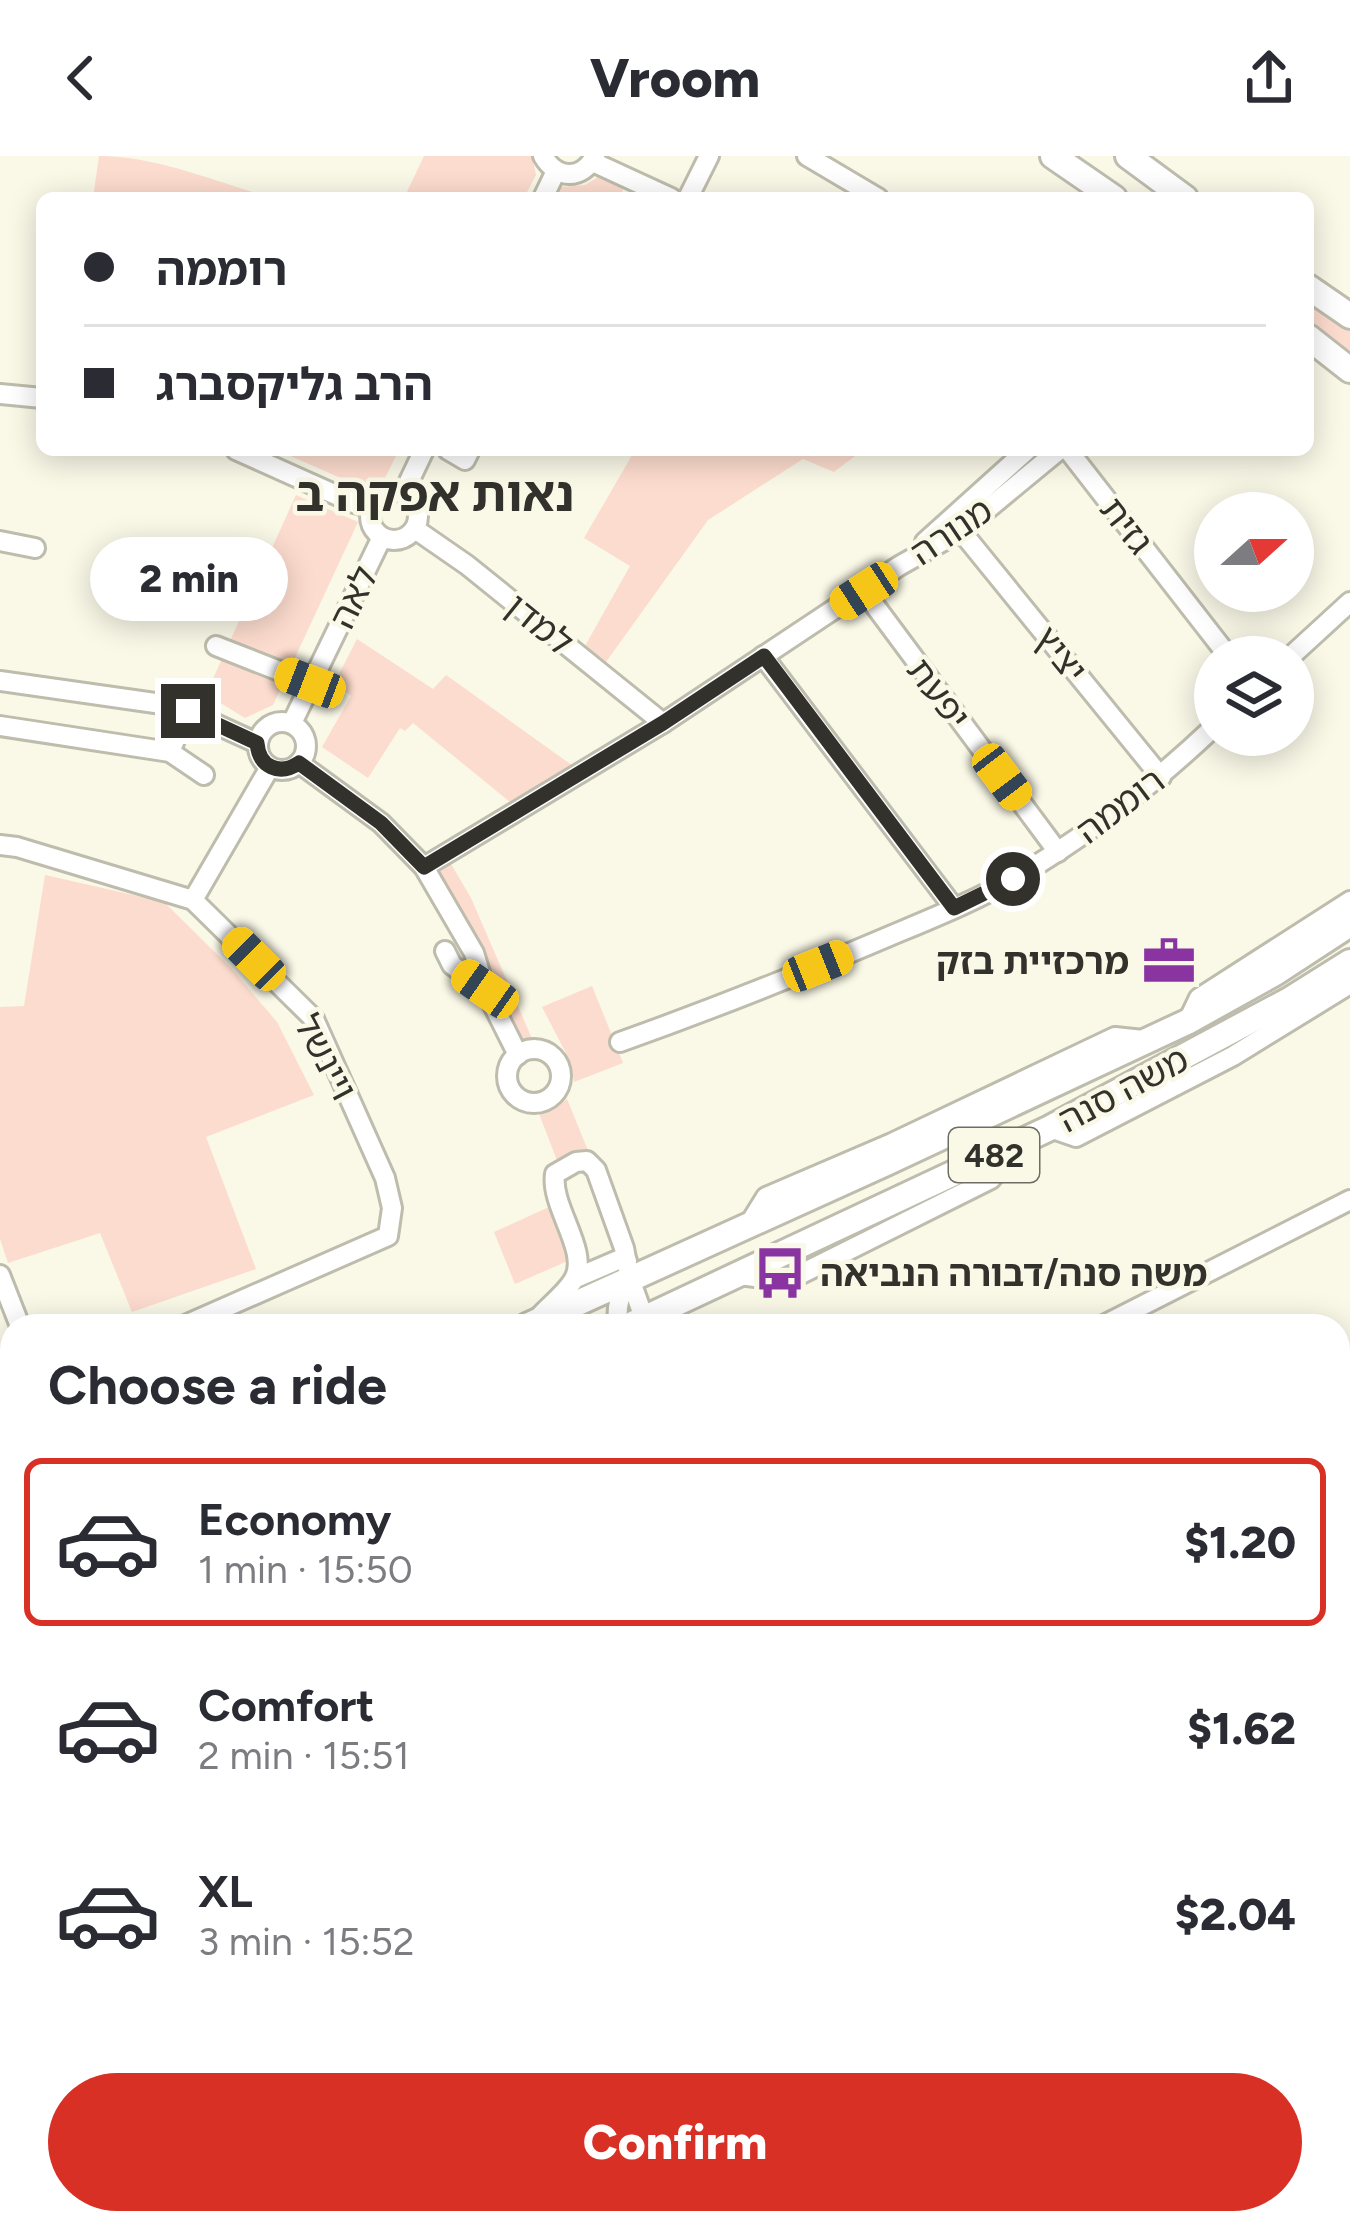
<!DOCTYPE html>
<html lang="en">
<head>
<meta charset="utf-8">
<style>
  :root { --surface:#fff; --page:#f7f7f7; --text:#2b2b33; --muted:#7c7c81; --line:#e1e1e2; --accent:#d93025 }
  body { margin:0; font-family:Figtree,"Noto Sans Hebrew",sans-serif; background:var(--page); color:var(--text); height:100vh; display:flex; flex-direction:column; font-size:45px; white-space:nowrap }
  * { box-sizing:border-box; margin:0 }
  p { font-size:39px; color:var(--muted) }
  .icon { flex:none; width:66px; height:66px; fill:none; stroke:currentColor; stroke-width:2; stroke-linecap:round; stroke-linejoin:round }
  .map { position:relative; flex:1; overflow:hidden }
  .side { position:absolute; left:0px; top:1158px; width:1350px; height:921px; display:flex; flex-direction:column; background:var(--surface); border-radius:36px 36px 0 0; box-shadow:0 6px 30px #0003 }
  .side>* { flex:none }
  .banner { position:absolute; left:36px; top:36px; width:1278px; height:264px; border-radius:18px; box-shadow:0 6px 30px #0003; display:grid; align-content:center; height:264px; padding:0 48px; background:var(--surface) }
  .needle { width:78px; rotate:69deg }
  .buttons { position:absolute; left:1194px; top:336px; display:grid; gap:24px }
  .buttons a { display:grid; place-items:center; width:120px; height:120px; border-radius:50%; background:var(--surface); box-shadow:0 6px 30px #0003; font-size:60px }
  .end { position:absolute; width:54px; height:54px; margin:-27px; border:15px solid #32312b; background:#fff; box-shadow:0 0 0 6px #fff }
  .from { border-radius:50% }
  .bubble { position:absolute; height:84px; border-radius:42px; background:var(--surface); box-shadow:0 6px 30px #0003; font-size:39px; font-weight:800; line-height:84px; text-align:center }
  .car { position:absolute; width:36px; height:72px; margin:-36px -18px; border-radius:15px; box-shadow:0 0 9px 3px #0007; background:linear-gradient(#f5c518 24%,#345 0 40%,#f5c518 0 76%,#345 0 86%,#f5c518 0) }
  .banner b { display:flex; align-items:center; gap:42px; height:114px; font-size:45px }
  .banner b+b { border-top:3px solid var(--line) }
  .banner i { width:30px; height:30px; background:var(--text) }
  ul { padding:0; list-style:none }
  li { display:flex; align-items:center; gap:36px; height:168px; margin:0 24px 18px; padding:0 24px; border:6px solid transparent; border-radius:18px }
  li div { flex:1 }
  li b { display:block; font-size:45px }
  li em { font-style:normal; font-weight:800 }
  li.current { border-color:var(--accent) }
  li>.icon { width:108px; height:108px; stroke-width:1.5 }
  h2 { padding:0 48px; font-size:54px; line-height:144px }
  .primary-button { display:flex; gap:24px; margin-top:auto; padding:24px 48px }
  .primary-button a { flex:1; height:138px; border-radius:72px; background:var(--accent); color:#fff; font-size:48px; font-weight:800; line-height:138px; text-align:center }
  header { display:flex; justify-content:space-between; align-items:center; height:156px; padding:0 48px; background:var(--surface); font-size:54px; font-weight:800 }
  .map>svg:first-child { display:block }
  .green { fill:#fcdcce }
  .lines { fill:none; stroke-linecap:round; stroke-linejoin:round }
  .minor-casing { stroke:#bebcac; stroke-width:24 }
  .major-casing { stroke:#bebcac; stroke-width:30 }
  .minor { stroke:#fff; stroke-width:18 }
  .major { stroke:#fff; stroke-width:24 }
  .route { stroke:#32312b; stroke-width:15 }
  .labels { text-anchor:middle; stroke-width:9; stroke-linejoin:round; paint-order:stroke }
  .shield { fill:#faf8e7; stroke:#6e6d63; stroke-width:3 }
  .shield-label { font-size:33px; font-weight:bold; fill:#32312b }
  .street-label { font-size:36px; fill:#32312b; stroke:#faf8e7 }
  .poi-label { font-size:36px; font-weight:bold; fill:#32312b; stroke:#faf8e7; text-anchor:end }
  .district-label { font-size:48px; font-weight:bold; fill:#32312b; stroke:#faf8e7 }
</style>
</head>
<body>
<header><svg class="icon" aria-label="back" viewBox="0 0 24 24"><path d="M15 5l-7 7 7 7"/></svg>Vroom<svg class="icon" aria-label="share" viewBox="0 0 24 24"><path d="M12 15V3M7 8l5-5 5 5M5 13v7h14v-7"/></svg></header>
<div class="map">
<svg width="1350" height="2077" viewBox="0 0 1350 2077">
  <rect width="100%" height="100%" fill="#faf8e7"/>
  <g class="green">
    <path d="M99,0C156,0 217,26 272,42H93Z"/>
    <polygon points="424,0 532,0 536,19 524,42 404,42"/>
    <polygon points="600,20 624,32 619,42 556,42 560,31 585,29"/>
    <polygon points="1308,148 1350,165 1350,214 1308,163"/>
    <polygon points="277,294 399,294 377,338"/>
    <polygon points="635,294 863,294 834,316 803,303 708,364 606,506 585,490 630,410 584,382"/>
    <polygon points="296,339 358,366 273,549 245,562 206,538"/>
    <polygon points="357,483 433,533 446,519 573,610 510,646 413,567 405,575 400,572 368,622 322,591 351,540 334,528"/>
    <polygon points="451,708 471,742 533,885 519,889 436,717"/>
    <polygon points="45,719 164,746 232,813 277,866 314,939 206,981 256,1113 132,1156 100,1077 8,1107 0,1083 0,851 24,850"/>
    <polygon points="592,830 623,907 574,926 568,901 542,851"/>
    <polygon points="567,943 589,997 558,1007 538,955 554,951"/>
    <polygon points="549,1051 570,1104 515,1128 494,1076"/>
    <polygon points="1350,1480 1350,1608 1344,1611 1338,1597 1338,1486"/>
    <polygon points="426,2067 611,2067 594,2077 432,2077"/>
    <polygon points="656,2067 789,2067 792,2077 663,2077"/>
  </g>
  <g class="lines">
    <g class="minor-casing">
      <g id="minor">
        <path d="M543,0C557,24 582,24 595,0"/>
        <polyline points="807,0 878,42"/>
        <polyline points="593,6 671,42"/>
        <polyline points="543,42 556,15"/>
        <polyline points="688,42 709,0"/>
        <polyline points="0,238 42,242"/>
        <polyline points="236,294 354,347 372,352"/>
        <polyline points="448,294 465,304 470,294"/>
        <polyline points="1068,294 1229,501"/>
        <circle cx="394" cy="360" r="24"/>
        <polyline points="403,338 424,294"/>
        <polyline points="415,373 467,409 663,567"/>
        <polyline points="961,375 1161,621"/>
        <polyline points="0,385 35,392"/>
        <polyline points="925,386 1027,294"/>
        <polyline points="864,435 1058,696"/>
        <polyline points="216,490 310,527"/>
        <polyline points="763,500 954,752"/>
        <polyline points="1290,501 1350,446"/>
        <polyline points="0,525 176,550 257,587"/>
        <circle cx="282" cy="590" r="24"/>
        <polyline points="292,567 382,381"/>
        <polyline points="0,570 170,596 204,619"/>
        <polyline points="170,596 187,555"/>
        <polyline points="299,607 381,667 424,711 474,797 485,833 518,899"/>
        <polyline points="0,689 17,691 193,744 314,863 385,1022 392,1052 388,1080 183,1170"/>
        <polyline points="424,711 663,567 899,410 961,375 1059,294"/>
        <polyline points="193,744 270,611"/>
        <polyline points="445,795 452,809 485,833"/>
        <polyline points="1188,865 1199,842 1350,745"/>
        <path d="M620,886C710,854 798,819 885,782C930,763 976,745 1018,720C1090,678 1155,627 1215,570"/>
        <circle cx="534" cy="920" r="27"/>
        <polyline points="1050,972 1076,981 1233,900 1350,828"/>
        <polyline points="748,1070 766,1041 892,987 1115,881 1143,884"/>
        <polyline points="0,1119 20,1170"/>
        <polyline points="739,1119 787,1125 991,1023 1016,989"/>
        <polyline points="576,1122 618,1104 627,1105"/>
        <path d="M540,1160C550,1149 567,1136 574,1123C590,1095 550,1051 555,1018L576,1006L587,1005L596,1014L624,1092L630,1123L647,1170"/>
        <path d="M618,1170C616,1151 619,1139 630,1123"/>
        <polyline points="1102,1170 1350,1044"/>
        <polyline points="0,1247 12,1243"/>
        <polyline points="1338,1260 1350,1254"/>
        <polyline points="1338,1301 1350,1327"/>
        <polyline points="1348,1457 1350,1456"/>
        <polyline points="1338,1641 1350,1637"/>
        <polyline points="1338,1731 1350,1758"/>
        <polyline points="0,1803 12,1825"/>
        <polyline points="1338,1818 1350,1815"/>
        <polyline points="0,1854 12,1850"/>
        <polyline points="1338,2041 1350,2041"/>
        <polyline points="158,2067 164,2077"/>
        <polyline points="310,2067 316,2077"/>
        <polyline points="804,2067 807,2077"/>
        <polyline points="944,2067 948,2077"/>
        <polyline points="981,2067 985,2077"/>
        <polyline points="1107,2067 1111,2077"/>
        <polyline points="94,2077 109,2067"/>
        <polyline points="623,2077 632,2072 635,2077"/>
      </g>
    </g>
    <g class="major-casing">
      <g id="major">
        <polyline points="1053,0 1114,42"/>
        <polyline points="1128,0 1185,42"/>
        <polyline points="1308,131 1350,160"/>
        <polyline points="1308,181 1350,214"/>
        <polyline points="527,1170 886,1007 1187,866 1275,817 1350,768"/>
        <polyline points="628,1170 1050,972 1291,843 1350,806"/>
        <polyline points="0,1404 12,1399"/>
        <polyline points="0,1440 12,1435"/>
      </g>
    </g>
    <use href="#minor" class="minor"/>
    <use href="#major" class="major"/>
  </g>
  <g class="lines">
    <path class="route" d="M188,555L257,587C259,611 279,620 299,607L381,667L424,711L663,567L764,500L954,752L1013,723"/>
  </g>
  <defs>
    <g id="office-bare" transform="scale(4.14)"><path d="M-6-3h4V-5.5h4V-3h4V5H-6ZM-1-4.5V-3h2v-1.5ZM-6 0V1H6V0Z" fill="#8a34a1" stroke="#faf8e7" stroke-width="2.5" paint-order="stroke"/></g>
    <g id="bus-bare" transform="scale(4.14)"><path d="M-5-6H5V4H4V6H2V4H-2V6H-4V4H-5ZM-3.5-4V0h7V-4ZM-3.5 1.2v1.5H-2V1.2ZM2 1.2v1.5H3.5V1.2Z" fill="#8a34a1" stroke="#faf8e7" stroke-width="2.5" paint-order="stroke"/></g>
  </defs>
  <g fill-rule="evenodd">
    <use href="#office-bare" x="1169" y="805"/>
    <use href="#bus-bare" x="780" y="1117"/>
  </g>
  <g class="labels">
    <rect class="shield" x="949" y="972" width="90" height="54" rx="9"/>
    <g class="shield-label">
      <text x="994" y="1011">482</text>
    </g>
    <g class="street-label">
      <text transform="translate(1127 369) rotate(52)" y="13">גזית</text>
      <text transform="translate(951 375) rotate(-34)" y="13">מנורה</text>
      <text transform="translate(353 441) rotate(-64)" y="13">לאה</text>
      <text transform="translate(540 468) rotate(39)" y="13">למדן</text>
      <text transform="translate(1061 498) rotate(51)" y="13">יציץ</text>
      <text transform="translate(939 537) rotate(53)" y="13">יפעת</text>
      <text transform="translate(1120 649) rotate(-37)" y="13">רוממה</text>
      <text transform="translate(326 901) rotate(62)" y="13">ויינשל</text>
      <text transform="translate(1123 933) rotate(-28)" y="13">משה סנה</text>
    </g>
    <g class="poi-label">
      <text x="1129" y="818">מרכזיית בזק</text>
      <text x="820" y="1130" text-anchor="start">משה סנה/דבורה הנביאה</text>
    </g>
    <g class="district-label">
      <text x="435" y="355">נאות אפקה ב</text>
    </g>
  </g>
</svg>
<div class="buttons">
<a><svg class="needle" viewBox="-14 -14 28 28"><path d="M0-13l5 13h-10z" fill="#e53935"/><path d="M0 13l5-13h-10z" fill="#7c7c81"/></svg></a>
<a><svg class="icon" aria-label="layers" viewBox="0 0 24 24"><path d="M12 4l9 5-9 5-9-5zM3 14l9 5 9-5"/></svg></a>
</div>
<i class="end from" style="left:1013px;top:723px"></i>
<i class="end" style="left:188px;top:555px"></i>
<div class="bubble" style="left:90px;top:381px;width:198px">2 min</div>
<i class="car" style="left:864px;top:435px;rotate:237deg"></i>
<i class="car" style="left:310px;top:527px;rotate:291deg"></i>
<i class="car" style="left:1002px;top:621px;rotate:143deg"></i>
<i class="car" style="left:254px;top:803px;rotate:315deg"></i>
<i class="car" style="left:818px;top:810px;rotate:68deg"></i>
<i class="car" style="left:485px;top:833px;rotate:305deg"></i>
<div class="banner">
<b><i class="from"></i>רוממה</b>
<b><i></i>הרב גליקסברג</b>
</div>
<section class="side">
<h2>Choose a ride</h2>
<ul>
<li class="current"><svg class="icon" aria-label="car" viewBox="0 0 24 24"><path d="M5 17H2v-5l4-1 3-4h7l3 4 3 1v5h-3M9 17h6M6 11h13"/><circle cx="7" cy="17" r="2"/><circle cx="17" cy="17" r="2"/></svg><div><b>Economy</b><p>1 min · 15:50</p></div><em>$1.20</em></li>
<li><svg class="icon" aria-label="car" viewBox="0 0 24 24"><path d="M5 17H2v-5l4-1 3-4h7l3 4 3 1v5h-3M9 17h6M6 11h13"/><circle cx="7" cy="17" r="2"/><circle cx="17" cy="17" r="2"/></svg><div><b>Comfort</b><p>2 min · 15:51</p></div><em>$1.62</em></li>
<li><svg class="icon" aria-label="car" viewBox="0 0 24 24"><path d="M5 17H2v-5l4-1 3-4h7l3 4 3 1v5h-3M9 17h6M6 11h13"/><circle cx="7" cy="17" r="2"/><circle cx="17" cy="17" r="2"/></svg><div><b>XL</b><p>3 min · 15:52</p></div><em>$2.04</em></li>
</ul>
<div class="primary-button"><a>Confirm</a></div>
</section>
</div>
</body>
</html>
